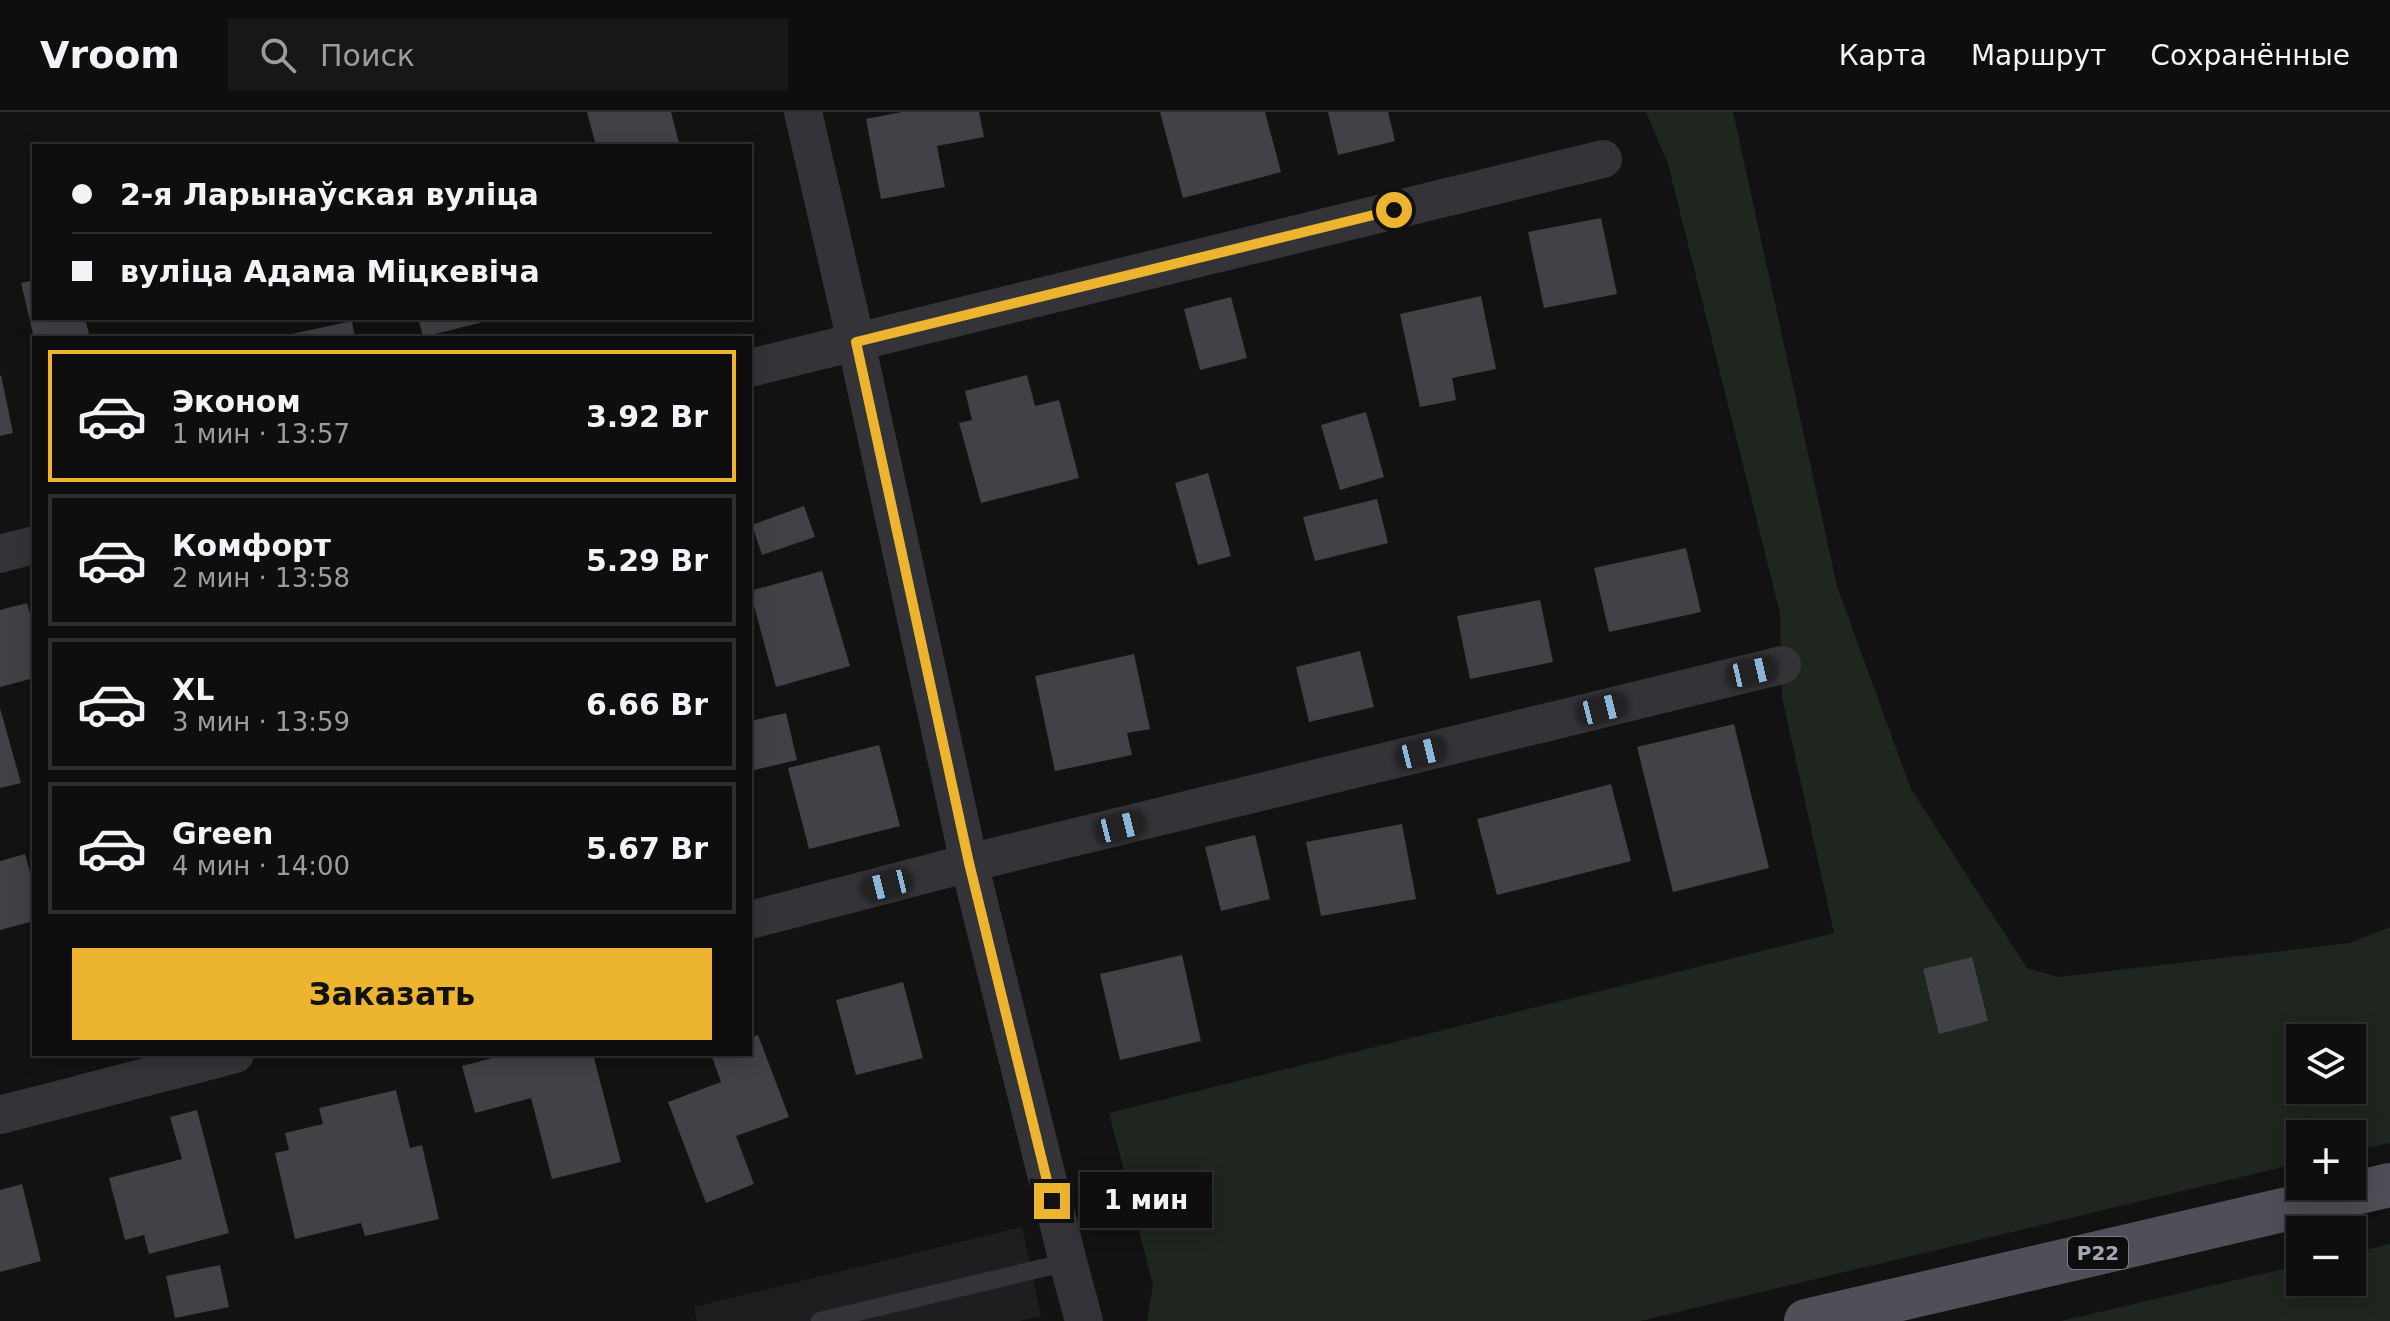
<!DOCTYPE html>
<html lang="ru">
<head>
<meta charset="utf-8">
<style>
  :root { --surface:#0e0e0e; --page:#171717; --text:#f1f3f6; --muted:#9b9c9e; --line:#2e2e2e; --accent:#edb430 }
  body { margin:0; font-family:"DejaVu Sans",sans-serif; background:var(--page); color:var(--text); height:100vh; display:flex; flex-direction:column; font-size:30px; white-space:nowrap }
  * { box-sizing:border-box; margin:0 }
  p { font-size:26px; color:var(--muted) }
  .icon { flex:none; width:44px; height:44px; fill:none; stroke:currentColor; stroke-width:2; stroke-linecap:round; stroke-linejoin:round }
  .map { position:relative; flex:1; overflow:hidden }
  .sheet { position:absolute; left:32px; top:224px; width:720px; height:720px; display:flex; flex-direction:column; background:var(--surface); border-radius:0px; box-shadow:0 4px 20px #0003,0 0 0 2px var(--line) }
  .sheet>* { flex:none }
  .guide { position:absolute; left:32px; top:32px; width:720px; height:176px; border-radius:0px; box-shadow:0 4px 20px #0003,0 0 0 2px var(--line); display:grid; align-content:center; height:176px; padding:0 40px; background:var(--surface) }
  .controls { position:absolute; left:2286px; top:912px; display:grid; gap:16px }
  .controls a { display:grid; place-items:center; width:80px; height:80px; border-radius:0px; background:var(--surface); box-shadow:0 4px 20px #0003,0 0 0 2px var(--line); font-size:40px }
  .end { position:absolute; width:36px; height:36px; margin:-18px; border:10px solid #edb430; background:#111; box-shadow:0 0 0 4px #111 }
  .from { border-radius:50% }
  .bubble { position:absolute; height:56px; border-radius:0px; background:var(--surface); box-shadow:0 4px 20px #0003,0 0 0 2px var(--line); font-size:26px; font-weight:600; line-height:56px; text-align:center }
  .car { position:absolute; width:24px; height:48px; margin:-24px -12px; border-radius:10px; box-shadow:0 0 6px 2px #0007; background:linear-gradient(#222 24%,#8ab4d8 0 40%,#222 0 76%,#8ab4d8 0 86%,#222 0) }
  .guide b { display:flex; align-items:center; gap:28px; height:76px; font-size:30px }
  .guide b+b { border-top:2px solid var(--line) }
  .guide i { width:20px; height:20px; background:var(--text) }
  ul { padding:14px 0 0; list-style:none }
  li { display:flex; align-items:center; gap:24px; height:132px; margin:0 16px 12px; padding:0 24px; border:4px solid var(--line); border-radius:0px }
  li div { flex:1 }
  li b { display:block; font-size:30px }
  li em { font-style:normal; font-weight:600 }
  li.selected { border-color:var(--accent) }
  li>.icon { width:72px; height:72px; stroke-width:1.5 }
  .action { display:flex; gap:16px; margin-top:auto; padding:16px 40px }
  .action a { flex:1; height:92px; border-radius:0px; background:var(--accent); color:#111; font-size:32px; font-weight:600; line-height:92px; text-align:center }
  header { display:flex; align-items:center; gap:48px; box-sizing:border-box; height:112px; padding:0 40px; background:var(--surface); border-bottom:2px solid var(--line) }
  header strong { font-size:38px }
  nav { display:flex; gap:44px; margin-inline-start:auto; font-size:28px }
  .search { width:560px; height:72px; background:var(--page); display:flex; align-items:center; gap:20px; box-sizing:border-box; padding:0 28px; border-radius:0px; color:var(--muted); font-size:30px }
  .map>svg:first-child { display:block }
  .built { fill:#1e1e20 }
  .green { fill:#1e261f; fill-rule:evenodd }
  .building { fill:#414246 }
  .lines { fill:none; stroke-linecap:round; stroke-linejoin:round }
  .service { stroke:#333338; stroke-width:18 }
  .minor { stroke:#333338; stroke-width:38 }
  .primary { stroke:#4f5057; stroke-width:44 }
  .route { stroke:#edb430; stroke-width:10 }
  .labels { text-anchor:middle; stroke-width:6; stroke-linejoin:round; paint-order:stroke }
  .shield { fill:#0d0d0e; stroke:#767a82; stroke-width:2 }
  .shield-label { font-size:20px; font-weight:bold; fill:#a3a8b3 }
</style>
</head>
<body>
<header>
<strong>Vroom</strong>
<div class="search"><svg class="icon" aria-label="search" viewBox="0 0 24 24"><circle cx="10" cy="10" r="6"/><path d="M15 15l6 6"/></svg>Поиск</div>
<nav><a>Карта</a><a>Маршрут</a><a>Сохранённые</a></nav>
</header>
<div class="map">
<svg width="2390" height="1209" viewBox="0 0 2390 1209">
  <rect width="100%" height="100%" fill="#121213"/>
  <polygon class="built" points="1022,1115 1041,1204 1020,1209 697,1209 694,1195"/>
  <g class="green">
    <path d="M1646,0H1733L1837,474L1911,677L2027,856L2058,865L2350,831L2390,815V1031L2352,1039V1022H2300V1051L1640,1209H1147L1153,1173L1109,1001L1834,821L1782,585L1780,501L1668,52ZM2300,926H2352V978H2300Z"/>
    <polygon points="2390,1132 2390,1209 2061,1209 2300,1153 2300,1170 2352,1170 2352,1141"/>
  </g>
  <g class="building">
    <polygon points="587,0 671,0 680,34 596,34"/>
    <polygon points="902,0 979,0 984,25 937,34 945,75 881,87 866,7"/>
    <polygon points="1160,0 1265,0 1281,60 1183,86"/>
    <polygon points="1328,0 1388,0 1395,29 1338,43"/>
    <polygon points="1601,106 1617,182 1544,196 1528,120"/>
    <polygon points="34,168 34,206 85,206 90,226 34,226 21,171"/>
    <polygon points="1481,184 1496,257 1452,266 1456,288 1420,295 1400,202"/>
    <polygon points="1231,185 1247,246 1200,258 1184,197"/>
    <polygon points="418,206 495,206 495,207 423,225"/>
    <polygon points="352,209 355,226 278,226 278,225"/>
    <polygon points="1,263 13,321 0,324 0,264"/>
    <polygon points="1027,263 1035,294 1059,288 1079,366 981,391 959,311 972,308 965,279"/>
    <polygon points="1366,300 1384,365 1340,378 1321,313"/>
    <polygon points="1208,361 1231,444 1198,453 1175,371"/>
    <polygon points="1377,387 1388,431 1315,449 1303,405"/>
    <polygon points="804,394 815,425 762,443 752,413"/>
    <polygon points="1686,436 1701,500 1609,520 1594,456"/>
    <polygon points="822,459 850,554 776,575 750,479"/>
    <polygon points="1540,488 1553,550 1470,567 1457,504"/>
    <polygon points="27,491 34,518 34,566 0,575 0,498"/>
    <polygon points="1360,539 1374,595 1309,610 1296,555"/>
    <polygon points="1134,542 1150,617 1127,621 1132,643 1055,659 1035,564"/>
    <polygon points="0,596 21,671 0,676"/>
    <polygon points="786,601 797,648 750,659 750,609"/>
    <polygon points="1734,612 1769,756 1673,780 1637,635"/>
    <polygon points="879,633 900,714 809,737 788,656"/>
    <polygon points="1611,672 1631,749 1497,783 1477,707"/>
    <polygon points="1402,712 1416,787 1321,804 1306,730"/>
    <polygon points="1255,723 1270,787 1221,799 1205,735"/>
    <polygon points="25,742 34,775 34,809 0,818 0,749"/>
    <polygon points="1182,843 1201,929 1120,948 1100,862"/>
    <polygon points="1972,845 1988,909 1939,922 1923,857"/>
    <polygon points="903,870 923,946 856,963 836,888"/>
    <polygon points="758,923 789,1005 736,1024 754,1072 706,1091 668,990 721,970 711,942 750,942 750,926"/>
    <polygon points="508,942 593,942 621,1050 552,1067 531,986 475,1001 462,954"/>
    <polygon points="396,978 410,1036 422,1033 439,1107 365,1124 361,1111 295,1127 275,1041 289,1038 285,1021 323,1012 319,996"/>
    <polygon points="197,998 229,1121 149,1142 144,1123 125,1128 109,1066 182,1047 170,1005"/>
    <polygon points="22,1072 41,1149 0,1160 0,1078"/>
    <polygon points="220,1153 229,1195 175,1206 166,1164"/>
  </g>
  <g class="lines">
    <polyline class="service" points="820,1209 1068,1150"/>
    <g class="minor">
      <polyline points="803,0 856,230 969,751 1068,1150 1084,1209"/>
      <polyline points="750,256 1603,47"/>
      <polyline points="0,442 34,433"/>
      <polyline points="750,808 969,751 1782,553"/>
      <polyline points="0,1003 235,942"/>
    </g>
    <polyline class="primary" points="1806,1209 2390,1073"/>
  </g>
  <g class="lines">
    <polyline class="route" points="1052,1089 969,751 856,230 1394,98"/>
  </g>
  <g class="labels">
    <rect class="shield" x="2068" y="1125" width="60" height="32" rx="6"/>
    <g class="shield-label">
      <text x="2098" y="1148">Р22</text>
    </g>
  </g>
</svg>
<div class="controls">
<a><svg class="icon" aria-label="layers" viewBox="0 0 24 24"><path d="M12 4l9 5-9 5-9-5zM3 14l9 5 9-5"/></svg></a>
<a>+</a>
<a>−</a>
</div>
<i class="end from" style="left:1394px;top:98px"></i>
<i class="end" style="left:1052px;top:1089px"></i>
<div class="bubble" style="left:1080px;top:1060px;width:132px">1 мин</div>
<i class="car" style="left:1752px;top:560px;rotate:77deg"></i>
<i class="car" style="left:1602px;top:597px;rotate:76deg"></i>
<i class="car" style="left:1421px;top:641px;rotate:76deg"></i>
<i class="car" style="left:1120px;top:715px;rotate:76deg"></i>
<i class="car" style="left:887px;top:773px;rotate:256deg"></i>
<div class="guide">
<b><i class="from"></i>2-я Ларынаўская вуліца</b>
<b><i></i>вуліца Адама Міцкевіча</b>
</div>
<section class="sheet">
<ul>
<li class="selected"><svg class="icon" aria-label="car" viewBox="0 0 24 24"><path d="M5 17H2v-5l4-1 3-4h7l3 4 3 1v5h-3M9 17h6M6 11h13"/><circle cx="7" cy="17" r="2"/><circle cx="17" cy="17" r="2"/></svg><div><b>Эконом</b><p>1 мин · 13:57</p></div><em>3.92 Br</em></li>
<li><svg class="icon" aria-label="car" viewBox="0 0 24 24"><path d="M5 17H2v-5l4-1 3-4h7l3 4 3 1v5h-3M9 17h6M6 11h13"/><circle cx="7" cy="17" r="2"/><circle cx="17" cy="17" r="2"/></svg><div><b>Комфорт</b><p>2 мин · 13:58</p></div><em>5.29 Br</em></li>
<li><svg class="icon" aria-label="car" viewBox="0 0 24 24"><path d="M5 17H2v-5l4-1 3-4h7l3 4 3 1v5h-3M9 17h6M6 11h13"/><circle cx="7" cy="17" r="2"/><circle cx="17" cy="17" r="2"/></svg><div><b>XL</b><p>3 мин · 13:59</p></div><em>6.66 Br</em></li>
<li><svg class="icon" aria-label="car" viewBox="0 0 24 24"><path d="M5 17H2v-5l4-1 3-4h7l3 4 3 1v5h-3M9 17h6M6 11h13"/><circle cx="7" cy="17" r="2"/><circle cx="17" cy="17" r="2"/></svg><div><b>Green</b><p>4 мин · 14:00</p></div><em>5.67 Br</em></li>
</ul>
<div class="action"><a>Заказать</a></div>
</section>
</div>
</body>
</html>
